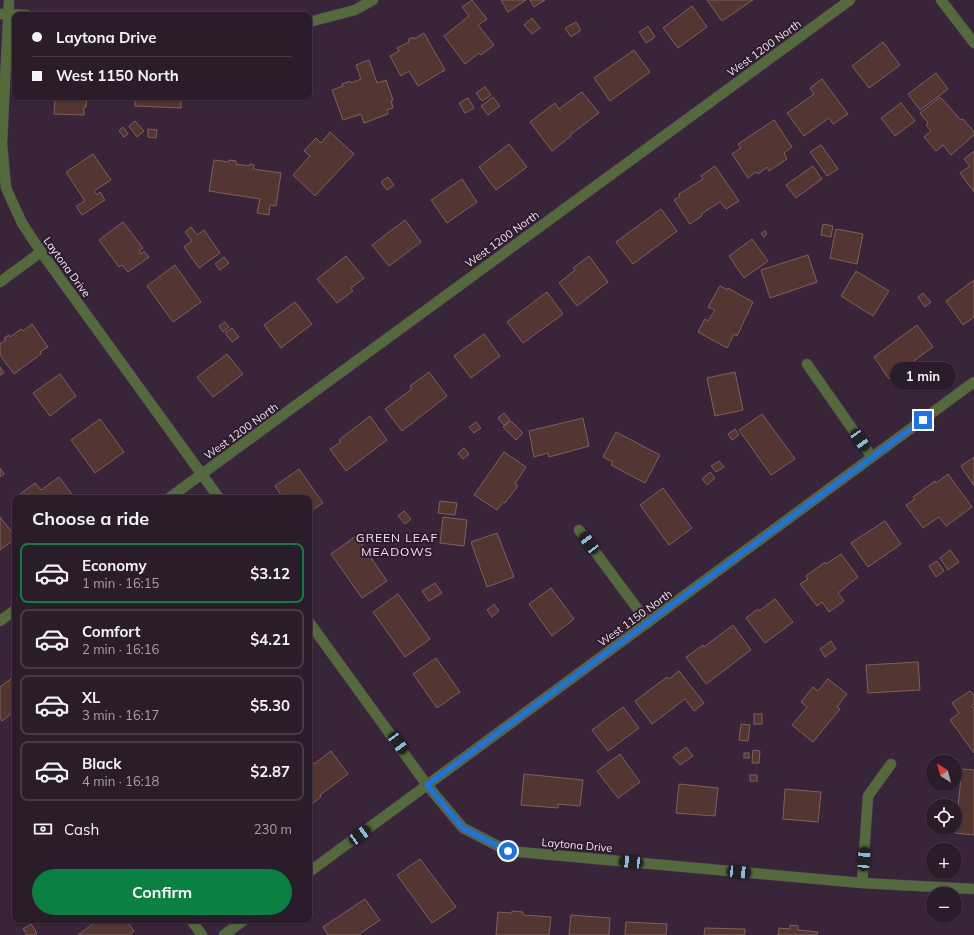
<!DOCTYPE html>
<html lang="en">
<head>
<meta charset="utf-8">
<style>
  :root { --surface:#2b1c2b; --page:#372937; --text:#f1f3f6; --muted:#a6a1a9; --line:#473a47; --accent:#0b8043 }
  body { margin:0; font-family:Mulish,sans-serif; background:var(--page); color:var(--text); height:100vh; display:flex; flex-direction:column; font-size:15px; white-space:nowrap }
  * { box-sizing:border-box; margin:0 }
  p { font-size:13px; color:var(--muted) }
  .icon { flex:none; width:22px; height:22px; fill:none; stroke:currentColor; stroke-width:2; stroke-linecap:round; stroke-linejoin:round }
  .map { position:relative; flex:1; overflow:hidden }
  .sheet { position:absolute; left:12px; top:495px; width:300px; height:428px; display:flex; flex-direction:column; background:var(--surface); border-radius:8px; box-shadow:0 1px 3px #0004,0 0 0 1px var(--line) }
  .sheet>* { flex:none }
  .guide { position:absolute; left:12px; top:12px; width:300px; height:88px; border-radius:8px; box-shadow:0 1px 3px #0004,0 0 0 1px var(--line); display:grid; align-content:center; height:88px; padding:0 20px; background:var(--surface) }
  .needle { width:26px; rotate:324deg }
  .controls { position:absolute; left:926px; top:755px; display:grid; gap:8px }
  .controls a { display:grid; place-items:center; width:36px; height:36px; border-radius:50%; background:var(--surface); box-shadow:0 1px 3px #0004,0 0 0 1px var(--line); font-size:20px }
  .end { position:absolute; width:18px; height:18px; margin:-9px; border:5px solid #1a73e8; background:#fff; box-shadow:0 0 0 2px #fff }
  .from { border-radius:50% }
  .bubble { position:absolute; height:28px; border-radius:14px; background:var(--surface); box-shadow:0 1px 3px #0004,0 0 0 1px var(--line); font-size:13px; font-weight:700; line-height:28px; text-align:center }
  .car { position:absolute; width:12px; height:24px; margin:-12px -6px; border-radius:5px; box-shadow:0 0 3px 1px #0007; background:linear-gradient(#222 24%,#8ab4d8 0 40%,#222 0 76%,#8ab4d8 0 86%,#222 0) }
  .guide b { display:flex; align-items:center; gap:14px; height:38px; font-size:15px }
  .guide b+b { border-top:1px solid var(--line) }
  .guide i { width:10px; height:10px; background:var(--text) }
  ul { padding:0; list-style:none }
  li { display:flex; align-items:center; gap:12px; height:60px; margin:0 8px 6px; padding:0 12px; border:2px solid var(--line); border-radius:8px }
  li div { flex:1 }
  li b { display:block; font-size:15px }
  li em { font-style:normal; font-weight:700 }
  li.on { border-color:var(--accent) }
  li>.icon { width:36px; height:36px; stroke-width:1.5 }
  h2 { padding:0 20px; font-size:18px; line-height:48px }
  .pay { display:flex; align-items:center; gap:10px; height:44px; padding:0 20px; font-size:15px }
  .pay p { margin-inline-start:auto }
  .button { display:flex; gap:8px; margin-top:auto; padding:8px 20px }
  .button a { flex:1; height:46px; border-radius:24px; background:var(--accent); color:#fff; font-size:16px; font-weight:700; line-height:46px; text-align:center }
  .map>svg:first-child { display:block }
  .building { fill:#533532; stroke:#80605c }
  .lines { fill:none; stroke-linecap:round; stroke-linejoin:round }
  .street-casing { stroke:#574457; stroke-width:11 }
  .street { stroke:#546a3c; stroke-width:10 }
  .route { stroke:#1a73e8; stroke-width:5 }
  .labels { text-anchor:middle; stroke-width:4; stroke-linejoin:round; paint-order:stroke }
  .street-label { font-size:11px; fill:#f3e6f2; stroke:#2e1c2e }
  .neighbourhood-label { font-size:12px; letter-spacing:1px; fill:#f3e6f2; stroke:#2e1c2e }
</style>
</head>
<body>
<div class="map">
<svg width="974" height="935" viewBox="0 0 974 935">
  <rect width="100%" height="100%" fill="#392539"/>
  <g class="building">
    <polygon points="472,0 487,19 478,25 494,45 481,55 479,53 465,64 444,36 469,16 462,7"/>
    <polygon points="501,0 526,0 508,12"/>
    <polygon points="530,0 545,0 534,7"/>
    <polygon points="707,0 753,0 722,21"/>
    <polygon points="692,6 707,27 678,48 663,28"/>
    <polygon points="532,18 540,28 532,34 524,25"/>
    <polygon points="576,22 581,30 571,37 565,28"/>
    <polygon points="648,26 655,37 646,43 639,32"/>
    <polygon points="424,33 445,70 418,86 409,71 401,76 390,56 399,51 397,48 409,42 408,40 413,37 414,39"/>
    <polygon points="883,42 900,65 869,88 852,66"/>
    <polygon points="634,50 650,72 610,101 594,78"/>
    <polygon points="369,60 377,83 386,80 393,100 391,101 393,108 387,110 388,114 364,123 361,114 343,120 332,90 343,86 342,84 350,81 351,83 361,79 356,65"/>
    <polygon points="936,73 948,89 920,110 908,94"/>
    <polygon points="822,79 848,114 833,124 829,118 804,136 787,113 814,94 810,88"/>
    <polygon points="485,87 491,95 482,101 476,93"/>
    <polygon points="582,92 599,113 570,135 571,136 552,151 530,122 555,103 559,109"/>
    <polygon points="55,97 87,97 86,107 84,107 84,115 54,114"/>
    <polygon points="135,97 181,97 181,108 135,106"/>
    <polygon points="493,97 500,106 488,115 481,106"/>
    <polygon points="940,97 961,120 963,119 974,132 974,135 951,155 943,145 936,151 924,137 931,131 926,125 928,123 920,113"/>
    <polygon points="468,98 474,108 465,113 459,103"/>
    <polygon points="901,103 915,121 895,136 881,118"/>
    <polygon points="774,120 792,147 784,153 787,159 769,171 767,167 758,174 756,172 748,178 732,154 741,148 738,144"/>
    <polygon points="135,121 144,131 137,137 129,126"/>
    <polygon points="123,127 128,134 124,137 119,131"/>
    <polygon points="148,129 157,130 156,138 148,137"/>
    <polygon points="330,132 354,154 315,196 293,175 310,156 304,151 316,138 321,143"/>
    <polygon points="509,144 527,167 496,190 479,167"/>
    <polygon points="821,145 838,169 827,176 810,152"/>
    <polygon points="974,151 974,192 960,173 970,166 964,159"/>
    <polygon points="93,154 111,180 94,191 97,195 100,192 105,200 82,215 76,206 85,201 66,172"/>
    <polygon points="214,160 229,162 229,160 236,161 236,164 249,166 250,164 254,165 253,169 281,173 276,206 270,205 269,215 257,213 260,199 209,191"/>
    <polygon points="715,166 739,201 726,209 720,202 701,214 702,216 690,224 674,200 680,196 679,194 703,179 701,176"/>
    <polygon points="813,166 822,179 796,198 786,185"/>
    <polygon points="388,177 394,185 387,190 381,182"/>
    <polygon points="462,179 477,202 447,223 431,200"/>
    <polygon points="661,209 677,231 633,264 616,242"/>
    <polygon points="405,220 421,242 389,266 372,245"/>
    <polygon points="123,222 143,248 139,251 141,254 144,251 149,257 128,272 122,265 119,267 99,240"/>
    <polygon points="823,224 833,226 831,237 821,235"/>
    <polygon points="191,227 197,235 204,230 220,253 199,268 184,247 192,241 185,232"/>
    <polygon points="836,229 863,234 857,264 830,258"/>
    <polygon points="765,231 767,234 764,237 761,234"/>
    <polygon points="752,239 768,261 744,278 729,256"/>
    <polygon points="808,255 817,282 770,298 761,270"/>
    <polygon points="346,256 364,278 351,288 353,291 337,303 317,279"/>
    <polygon points="589,256 608,282 577,306 559,283 575,270 573,268"/>
    <polygon points="224,257 229,263 220,270 215,264"/>
    <polygon points="175,265 201,302 173,322 147,286"/>
    <polygon points="856,271 889,291 873,316 841,296"/>
    <polygon points="974,280 974,317 963,325 946,301"/>
    <polygon points="720,286 728,290 728,288 753,302 737,336 734,334 727,348 698,332 705,319 708,321 715,310 708,307"/>
    <polygon points="547,292 563,314 523,343 507,322"/>
    <polygon points="923,293 931,302 925,307 918,297"/>
    <polygon points="295,302 312,324 281,348 264,325"/>
    <polygon points="225,322 229,327 223,332 219,326"/>
    <polygon points="32,324 48,347 40,352 41,354 14,374 0,355 0,344 6,340 4,338 9,335 10,337 21,329 23,331"/>
    <polygon points="917,325 933,347 889,379 874,357"/>
    <polygon points="232,328 239,337 232,342 225,333"/>
    <polygon points="484,334 500,356 471,378 454,356"/>
    <polygon points="227,354 243,374 213,397 197,377"/>
    <polygon points="0,367 4,373 0,375"/>
    <polygon points="429,372 447,396 402,431 385,409 412,389 410,386"/>
    <polygon points="735,372 743,410 715,416 707,378"/>
    <polygon points="60,374 76,396 50,416 33,393"/>
    <polygon points="504,413 510,420 504,425 498,418"/>
    <polygon points="762,414 795,459 771,475 739,430"/>
    <polygon points="370,416 387,440 346,471 330,449 341,442 339,440"/>
    <polygon points="583,418 589,446 549,457 548,453 534,457 529,431"/>
    <polygon points="100,419 124,452 95,473 71,440"/>
    <polygon points="511,421 523,433 516,440 503,427"/>
    <polygon points="476,422 481,428 474,433 469,427"/>
    <polygon points="735,429 739,435 732,440 728,434"/>
    <polygon points="616,432 660,455 645,483 611,465 613,462 603,457"/>
    <polygon points="464,448 469,454 463,459 458,453"/>
    <polygon points="504,452 526,467 515,484 518,486 505,503 503,502 497,510 474,495"/>
    <polygon points="974,457 974,486 961,466"/>
    <polygon points="719,461 724,467 716,472 711,466"/>
    <polygon points="0,468 4,474 0,477"/>
    <polygon points="299,469 323,503 309,512 309,498 283,498 275,486"/>
    <polygon points="710,472 715,478 707,485 702,479"/>
    <polygon points="948,474 972,507 946,526 939,517 923,528 906,505 915,499 913,497 935,481 936,483"/>
    <polygon points="59,477 74,497 73,498 15,498 35,483 41,490"/>
    <polygon points="663,488 692,528 669,545 640,505"/>
    <polygon points="440,501 457,503 455,515 438,513"/>
    <polygon points="404,511 411,519 405,524 398,516"/>
    <polygon points="0,517 15,536 15,539 0,550"/>
    <polygon points="443,517 467,520 464,546 440,543"/>
    <polygon points="885,521 901,544 868,567 851,543"/>
    <polygon points="497,533 514,577 487,587 471,542"/>
    <polygon points="356,536 387,581 362,598 331,554"/>
    <polygon points="950,550 959,562 948,570 940,558"/>
    <polygon points="841,554 858,577 838,593 844,601 829,612 822,602 817,606 800,584 808,579 806,576 825,562 826,564"/>
    <polygon points="937,561 944,571 936,577 929,566"/>
    <polygon points="435,583 442,593 429,601 422,591"/>
    <polygon points="551,588 574,619 552,636 529,604"/>
    <polygon points="398,594 430,639 405,657 373,612"/>
    <polygon points="775,599 793,622 765,643 746,618 758,609 759,611"/>
    <polygon points="494,604 499,611 492,617 487,610"/>
    <polygon points="733,625 751,650 706,684 686,657 703,645 704,647"/>
    <polygon points="831,641 836,649 825,657 820,649"/>
    <polygon points="436,658 460,692 437,708 413,674"/>
    <polygon points="918,662 920,690 868,693 866,665"/>
    <polygon points="679,671 704,703 694,711 685,699 652,724 635,701 667,677 669,679"/>
    <polygon points="15,676 15,711 2,721 0,718 0,687"/>
    <polygon points="828,679 847,694 837,707 840,709 813,742 792,725 807,707 801,702 813,687 818,691"/>
    <polygon points="970,691 974,695 974,704 972,706 974,708 974,753 950,720 959,713 952,703"/>
    <polygon points="623,707 639,728 608,751 592,730"/>
    <rect x="754" y="714" width="8" height="10"/>
    <polygon points="741,724 750,725 748,741 739,740"/>
    <polygon points="686,747 693,756 680,765 673,757"/>
    <polygon points="753,750 760,751 759,763 752,763"/>
    <polygon points="331,751 348,774 320,795 321,797 309,806 309,757 314,764"/>
    <rect x="744" y="753" width="5" height="5"/>
    <polygon points="620,754 640,782 618,798 597,771"/>
    <polygon points="962,769 974,770 974,835 955,833"/>
    <polygon points="524,774 583,780 580,806 558,804 558,808 521,805"/>
    <rect x="750" y="775" width="7" height="6"/>
    <polygon points="679,784 718,788 715,816 676,813"/>
    <polygon points="785,789 821,792 818,822 783,819"/>
    <polygon points="420,859 456,907 432,923 397,875"/>
    <polygon points="365,899 380,920 358,935 328,935 323,927"/>
    <polygon points="512,911 523,912 523,915 551,917 549,935 496,935 498,912 512,913"/>
    <polygon points="571,915 610,918 609,935 569,935"/>
    <polygon points="98,920 126,920 134,931 129,935 78,935"/>
    <polygon points="626,922 667,924 666,935 625,935"/>
    <polygon points="31,924 37,933 35,935 27,935 23,929"/>
    <polygon points="790,925 798,926 798,930 818,932 817,935 778,935 779,928 790,929"/>
    <polygon points="705,928 745,929 745,935 704,935"/>
  </g>
  <g class="lines">
    <g class="street-casing">
      <g id="street">
        <polyline points="9,0 2,143 6,188 22,223 41,252 219,498"/>
        <polyline points="941,0 974,43"/>
        <polyline points="0,14 27,15"/>
        <polyline points="309,22 355,10 373,0"/>
        <polyline points="0,282 41,252"/>
        <polyline points="807,364 872,457"/>
        <polyline points="169,498 850,0"/>
        <polyline points="579,530 648,623"/>
        <polyline points="0,621 15,610"/>
        <polyline points="309,622 427,785 463,828 508,851 862,883 974,889"/>
        <polyline points="309,872 974,382"/>
        <polyline points="862,883 868,796 891,764"/>
        <polyline points="191,920 202,935"/>
        <polyline points="224,935 244,920"/>
      </g>
    </g>
    <use href="#street" class="street"/>
  </g>
  <g class="lines">
    <polyline class="route" points="508,851 463,828 427,785 923,420"/>
  </g>
  <g class="labels">
    <g class="street-label">
      <text transform="translate(764 48) rotate(-36)" y="4">West 1200 North</text>
      <text transform="translate(502 239) rotate(-36)" y="4">West 1200 North</text>
      <text transform="translate(67 267) rotate(54)" y="4">Laytona Drive</text>
      <text transform="translate(241 431) rotate(-36)" y="4">West 1200 North</text>
      <text transform="translate(635 618) rotate(-36)" y="4">West 1150 North</text>
      <text transform="translate(577 845) rotate(5)" y="4">Laytona Drive</text>
    </g>
    <g class="neighbourhood-label">
      <text x="397" y="542">GREEN LEAF<tspan x="397" dy="14">MEADOWS</tspan></text>
    </g>
  </g>
</svg>
<div class="controls">
<a><svg class="needle" viewBox="-14 -14 28 28"><path d="M0-13l5 13h-10z" fill="#e53935"/><path d="M0 13l5-13h-10z" fill="#a6a1a9"/></svg></a>
<a><svg class="icon" aria-label="locate" viewBox="0 0 24 24"><circle cx="12" cy="12" r="6"/><path d="M12 2v4M12 18v4M2 12h4M18 12h4"/></svg></a>
<a>+</a>
<a>−</a>
</div>
<i class="end from" style="left:508px;top:851px"></i>
<i class="end" style="left:923px;top:420px"></i>
<div class="bubble" style="left:890px;top:362px;width:66px">1 min</div>
<i class="car" style="left:860px;top:440px;rotate:145deg"></i>
<i class="car" style="left:589px;top:543px;rotate:323deg"></i>
<i class="car" style="left:398px;top:743px;rotate:144deg"></i>
<i class="car" style="left:360px;top:835px;rotate:54deg"></i>
<i class="car" style="left:864px;top:859px;rotate:4deg"></i>
<i class="car" style="left:631px;top:862px;rotate:275deg"></i>
<i class="car" style="left:739px;top:872px;rotate:95deg"></i>
<div class="guide">
<b><i class="from"></i>Laytona Drive</b>
<b><i></i>West 1150 North</b>
</div>
<section class="sheet">
<h2>Choose a ride</h2>
<ul>
<li class="on"><svg class="icon" aria-label="car" viewBox="0 0 24 24"><path d="M5 17H2v-5l4-1 3-4h7l3 4 3 1v5h-3M9 17h6M6 11h13"/><circle cx="7" cy="17" r="2"/><circle cx="17" cy="17" r="2"/></svg><div><b>Economy</b><p>1 min · 16:15</p></div><em>$3.12</em></li>
<li><svg class="icon" aria-label="car" viewBox="0 0 24 24"><path d="M5 17H2v-5l4-1 3-4h7l3 4 3 1v5h-3M9 17h6M6 11h13"/><circle cx="7" cy="17" r="2"/><circle cx="17" cy="17" r="2"/></svg><div><b>Comfort</b><p>2 min · 16:16</p></div><em>$4.21</em></li>
<li><svg class="icon" aria-label="car" viewBox="0 0 24 24"><path d="M5 17H2v-5l4-1 3-4h7l3 4 3 1v5h-3M9 17h6M6 11h13"/><circle cx="7" cy="17" r="2"/><circle cx="17" cy="17" r="2"/></svg><div><b>XL</b><p>3 min · 16:17</p></div><em>$5.30</em></li>
<li><svg class="icon" aria-label="car" viewBox="0 0 24 24"><path d="M5 17H2v-5l4-1 3-4h7l3 4 3 1v5h-3M9 17h6M6 11h13"/><circle cx="7" cy="17" r="2"/><circle cx="17" cy="17" r="2"/></svg><div><b>Black</b><p>4 min · 16:18</p></div><em>$2.87</em></li>
</ul>
<div class="pay"><svg class="icon" aria-label="cash" viewBox="0 0 24 24"><path d="M3 7h18v10H3z"/><circle cx="12" cy="12" r="2"/></svg>Cash<p>230 m</p></div>
<div class="button"><a>Confirm</a></div>
</section>
</div>
</body>
</html>
